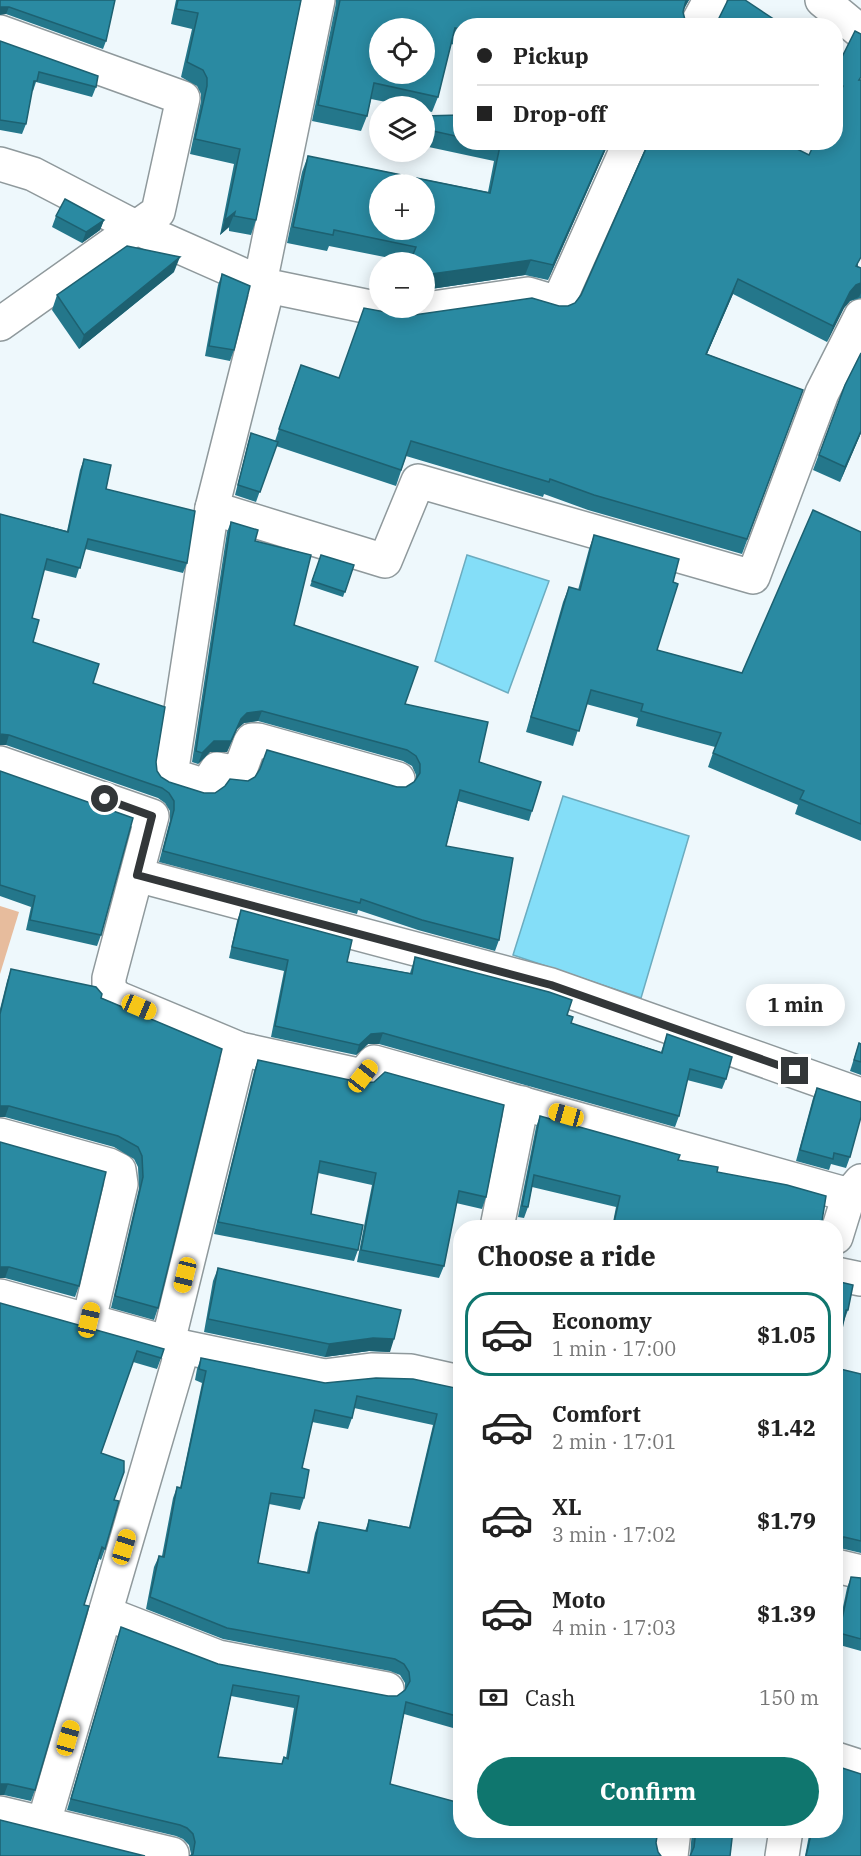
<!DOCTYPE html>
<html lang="en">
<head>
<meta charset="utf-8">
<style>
  :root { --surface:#fff; --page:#f2f2f2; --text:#222; --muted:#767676; --line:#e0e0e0; --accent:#0f766e }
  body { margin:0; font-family:"IBM Plex Serif",serif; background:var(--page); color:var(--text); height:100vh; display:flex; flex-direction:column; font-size:22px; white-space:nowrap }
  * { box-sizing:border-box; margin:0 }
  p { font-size:20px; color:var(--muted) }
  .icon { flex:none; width:33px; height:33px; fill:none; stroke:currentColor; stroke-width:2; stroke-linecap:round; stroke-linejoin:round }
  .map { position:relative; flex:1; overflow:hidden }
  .sheet { position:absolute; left:453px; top:1220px; width:390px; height:618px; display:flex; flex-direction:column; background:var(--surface); border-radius:24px; box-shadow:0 3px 15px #0003 }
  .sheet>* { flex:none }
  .hud { position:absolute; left:453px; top:18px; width:390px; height:132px; border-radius:24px; box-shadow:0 3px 15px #0003; display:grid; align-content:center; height:132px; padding:0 24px; background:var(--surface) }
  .tools { position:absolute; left:369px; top:18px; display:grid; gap:12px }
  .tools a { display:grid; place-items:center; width:66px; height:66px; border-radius:50%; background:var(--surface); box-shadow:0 3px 15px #0003; font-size:30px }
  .end { position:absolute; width:27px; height:27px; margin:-14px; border:8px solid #333739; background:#fff; box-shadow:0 0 0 3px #fff }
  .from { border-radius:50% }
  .bubble { position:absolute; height:42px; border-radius:21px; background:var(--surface); box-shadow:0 3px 15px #0003; font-size:20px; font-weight:800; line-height:42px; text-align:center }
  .car { position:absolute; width:18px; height:36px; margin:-18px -9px; border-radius:8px; box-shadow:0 0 4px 2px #0007; background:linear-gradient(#f5c518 24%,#345 0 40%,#f5c518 0 76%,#345 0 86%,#f5c518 0) }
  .hud b { display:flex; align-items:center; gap:21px; height:57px; font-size:22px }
  .hud b+b { border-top:2px solid var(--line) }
  .hud i { width:15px; height:15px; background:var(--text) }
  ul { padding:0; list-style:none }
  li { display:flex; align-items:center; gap:18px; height:84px; margin:0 12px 9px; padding:0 12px; border:3px solid transparent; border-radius:24px }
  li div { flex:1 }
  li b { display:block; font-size:22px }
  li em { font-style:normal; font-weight:800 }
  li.current { border-color:var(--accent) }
  li>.icon { width:54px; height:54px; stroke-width:1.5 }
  h2 { padding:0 24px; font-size:27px; line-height:72px }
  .pay { display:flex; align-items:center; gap:15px; height:66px; padding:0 24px; font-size:22px }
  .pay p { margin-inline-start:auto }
  .cta { display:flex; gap:12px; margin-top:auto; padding:12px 24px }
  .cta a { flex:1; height:69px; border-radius:36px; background:var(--accent); color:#fff; font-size:24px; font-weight:800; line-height:69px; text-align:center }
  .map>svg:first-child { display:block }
  .green { fill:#e7bc9d }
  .water { fill:#84def8; stroke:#6cacbf; stroke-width:1.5 }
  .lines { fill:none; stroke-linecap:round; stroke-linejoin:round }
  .minor-casing { stroke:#8f999c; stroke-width:36 }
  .major-casing { stroke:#8f999c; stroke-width:36 }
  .minor { stroke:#fff; stroke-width:33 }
  .major { stroke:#fff; stroke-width:33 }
  .wall { fill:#24778b; fill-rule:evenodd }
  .shaded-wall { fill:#1d6171 }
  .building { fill:#2a8aa2; stroke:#1d6171; stroke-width:1.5; fill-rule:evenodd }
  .route { stroke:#333739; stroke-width:8 }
</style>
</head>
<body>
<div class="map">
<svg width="861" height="1856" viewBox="0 0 861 1856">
  <rect width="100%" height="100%" fill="#eef8fc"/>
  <polygon class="green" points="0,906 19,912 0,974"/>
  <g class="water">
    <polygon points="467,555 549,581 508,693 435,661"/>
    <polygon points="563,796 689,836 641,998 513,955"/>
  </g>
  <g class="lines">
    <g class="minor-casing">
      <g id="minor">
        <polyline points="696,26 710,0"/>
        <polyline points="0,32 183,98 158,212 0,324"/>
        <polyline points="0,164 33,174 137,228 268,286 399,313 528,294 558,303 630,142"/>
        <polyline points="260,283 318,0"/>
        <polyline points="268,286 212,508 385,561 418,481 753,577 822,393 861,316"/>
        <polyline points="212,508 171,775 206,786 217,769 239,773 250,743 252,740 258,740 398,779"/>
        <polyline points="0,763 152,816 109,978 109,990 118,998 240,1049 363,1076 374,1062 849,1195"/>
        <polyline points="137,875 551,985 861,1095"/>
        <polyline points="0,1135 109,1165 119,1170 121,1184 89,1320"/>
        <polyline points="497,1227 522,1103"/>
        <polyline points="836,1237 849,1195 861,1181"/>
        <polyline points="836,1274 861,1279"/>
        <polyline points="0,1296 183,1347 324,1376 371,1370 411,1371 460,1382"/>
        <polyline points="168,1342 240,1049"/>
        <polyline points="836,1566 861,1572"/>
        <polyline points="105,1613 218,1657 387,1689"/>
        <polyline points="836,1759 861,1767"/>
        <polyline points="0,1813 172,1854 172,1856"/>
        <polyline points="44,1822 183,1347"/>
        <polyline points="671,1856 674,1830"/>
        <polyline points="782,1856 786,1830"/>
      </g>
    </g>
    <g class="major-casing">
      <polyline id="major" points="822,0 861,32"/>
    </g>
    <use href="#minor" class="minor"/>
    <use href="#major" class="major"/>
  </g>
  <g class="wall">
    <polygon points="0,0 106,41 103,49 6,14"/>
    <polygon points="176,0 301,0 256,220 251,235 229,231 229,227 220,235 234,164 190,154 201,101 201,94 197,86 181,77 192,29 171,24"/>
    <polygon points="336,0 689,0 683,10 460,26 460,46 451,44 438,97 432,112 424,110 424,106 406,106 371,99 367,116 361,131 312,121 336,3"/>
    <polygon points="855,31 858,267 861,268 861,298 850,301 844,308 827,342 733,294 707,354 803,390 742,554 588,510 544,494 543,497 406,456 396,486 276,446 256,502 235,495 248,443 251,433 275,441 295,381 339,378 407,316 559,306 568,306 575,303 581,295 648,142 783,142 809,155 836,100 836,69"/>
    <polygon points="0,42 96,87 92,97 36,82 33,91 32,91 26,124 22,134 0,130"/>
    <polygon points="460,115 460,142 609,142 548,280 525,275 424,290 424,262 410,262 329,246 327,251 287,243 302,172 308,156 488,192 494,161 424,146 424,116"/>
    <polygon points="56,216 104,220 100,230 82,243 52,227"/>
    <polygon points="174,272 79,349 52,310 57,295"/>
    <polygon points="222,274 234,350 230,361 205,356 218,285"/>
    <polygon points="861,353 861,433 840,482 813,470 845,385"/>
    <polygon points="84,459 106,489 187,563 183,573 85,549 76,578 44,570 32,618 33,642 93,683 156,762 157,771 161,777 169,782 204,793 215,793 248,781 406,787 414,782 416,779 416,775 412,766 403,761 258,721 244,723 237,729 227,752 210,752 198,764 192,762 227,532 231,522 255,541 294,625 405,704 479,762 532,811 529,821 458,801 446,846 499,940 495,951 418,930 358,910 357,914 159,862 170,820 170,811 165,803 158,798 6,745 0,514 67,531 80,470"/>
    <polygon points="861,532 861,841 795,814 798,805 708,767 715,747 636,726 638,718 586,704 573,746 526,732 563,602 569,587 578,590 589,549 594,535 673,582 657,650 742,673"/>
    <polygon points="321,555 354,565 343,597 310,586"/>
    <polygon points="0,771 101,935 97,946 26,930 31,907 0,896"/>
    <polygon points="241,910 347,962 410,973 415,957 567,1015 571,1023 661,1052 667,1034 726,1079 722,1089 687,1080 679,1116 675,1127 379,1044 368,1044 356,1055 271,1037 284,971 229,958 237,921"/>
    <polygon points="11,969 101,998 222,1049 158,1308 154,1320 111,1308 139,1188 138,1167 134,1159 114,1147 5,1117 0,1117 0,1009 7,981"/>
    <polygon points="859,1043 861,1044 861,1075 850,1071"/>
    <polygon points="258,1060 486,1197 482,1209 456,1203 444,1266 439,1278 357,1262 372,1185 318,1173 311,1214 358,1250 354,1261 214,1234 254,1071"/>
    <polygon points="817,1088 850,1157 846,1168 831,1164 829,1170 796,1161 813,1098"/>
    <polygon points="540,1116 717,1172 821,1227 612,1227 616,1207 532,1187 528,1207 524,1218 518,1217 536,1127"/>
    <polygon points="0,1142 79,1286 75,1297 5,1278 0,1278"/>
    <polygon points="218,1268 390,1352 369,1351 325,1357 204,1332 213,1281"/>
    <polygon points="836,1281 848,1310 844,1321 843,1321"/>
    <polygon points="0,1303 161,1358 157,1369 133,1362 101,1453 114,1500 105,1549 101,1560 99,1559 84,1605 35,1790 31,1801 4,1795"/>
    <path d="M201,1358L325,1383L460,1389V1730L404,1714L390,1784L460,1830L582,1832V1830H658L190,1856L191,1854L189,1845L183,1839L176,1836L67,1810L121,1627L218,1664L388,1696H397L405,1690V1683L400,1675L390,1671L223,1639L146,1609L154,1567L159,1556H162L173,1498L177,1487L180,1488L202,1383L195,1380L197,1369ZM354,1408L433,1425L409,1527L369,1520L365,1531L319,1522L315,1533L307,1572L258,1563L269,1504L300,1510L304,1498L302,1468L312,1422L348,1429L352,1418ZM231,1696L294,1708L286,1758L284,1757L282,1764L218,1757Z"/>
    <polygon points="861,1374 861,1553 840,1548"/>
    <polygon points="851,1577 861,1578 861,1651 836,1644 836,1640 847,1588"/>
    <polygon points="692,1830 733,1830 690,1856"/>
    <polygon points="810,1830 836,1830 861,1856 805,1856"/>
  </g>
  <g class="shaded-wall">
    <polygon points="686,0 689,0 679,18"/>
    <polygon points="0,7 9,7 6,14 0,15"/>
    <polygon points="608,142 609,142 548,280 553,265"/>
    <polygon points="235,212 229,227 220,235 225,220"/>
    <polygon points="104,220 100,230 82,243 86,232"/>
    <polygon points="180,257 174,272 79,349 84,335"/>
    <polygon points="531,260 525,275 424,290 424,275"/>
    <polygon points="738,279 733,294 700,370 706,354"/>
    <polygon points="861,283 861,293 859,297 850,301 844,308 827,342 833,326 850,292 856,285"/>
    <polygon points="861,431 861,433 840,482 845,467"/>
    <polygon points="262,711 258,721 244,723 237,729 227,752 210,752 198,764 202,753 214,741 247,713"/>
    <polygon points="0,734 9,735 6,745 0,745"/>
    <polygon points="383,1033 379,1044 368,1044 356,1055 359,1045 371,1034"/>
    <polygon points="0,1106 9,1106 5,1117 0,1117"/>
    <polygon points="0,1267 9,1267 5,1278 0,1278"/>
    <polygon points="373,1338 394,1339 390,1352 369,1351 325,1357 329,1344"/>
    <polygon points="836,1537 844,1537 840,1548 836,1548"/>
    <polygon points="0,1784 8,1784 4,1795 0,1795"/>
  </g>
  <g class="building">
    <polygon points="0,0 115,0 106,41 9,7 0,7"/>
    <polygon points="178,0 301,0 256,220 234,216 235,212 225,220 240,149 195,139 207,86 207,78 203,70 187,62 198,13 176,9"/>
    <path d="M340,0H686L683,12L685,20L691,26H460V29L455,28L438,97L374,83L367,116L318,105ZM380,28H424V74H380Z"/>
    <polygon points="728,0 745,0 775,20 771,26 713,26 718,20"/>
    <polygon points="855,31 861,34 861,77 859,80 861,80 861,257 856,266 861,268 861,283 856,285 850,292 833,326 738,279 706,354 803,390 747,539 594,495 550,479 549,482 411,441 401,470 279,429 301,365 339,378 364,308 407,316 532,298 559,306 568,306 575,303 581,295 649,142 783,142 809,155 815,142 836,142 836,102 843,86 836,82 836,69"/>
    <polygon points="0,41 98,76 96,87 39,72 37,81 34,81 26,124 0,120"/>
    <polygon points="460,115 460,137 424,129 424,116"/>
    <path d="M485,142H608L553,265L531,260L424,275V262H410L416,247L334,230L333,235L293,227L308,156L490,193L500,146ZM380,184H424V230H380Z"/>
    <polygon points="65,199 104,220 86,232 56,216"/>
    <polygon points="127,246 180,257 84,335 57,295"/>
    <polygon points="222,274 250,286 234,350 209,346"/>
    <polygon points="861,353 861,431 845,467 819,455 845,385"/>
    <polygon points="251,433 278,442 260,492 238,485"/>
    <polygon points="84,459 111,465 106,489 195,511 187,563 88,539 80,568 47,559 32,618 39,620 33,642 99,664 93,683 165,707 156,762 157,771 161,777 169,782 204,793 215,793 225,786 230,779 248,781 255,777 260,769 267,750 397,787 406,787 414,782 420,773 420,764 416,756 407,750 262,711 247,713 241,719 231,741 214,741 202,753 196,751 231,522 258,530 255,541 311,555 294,625 418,667 405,704 488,722 479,762 541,782 532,811 460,790 446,846 513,858 499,940 422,920 361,899 360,903 163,851 174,810 174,801 169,793 162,788 9,735 0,734 0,514 68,532"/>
    <polygon points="813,510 861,532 861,824 800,799 804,791 713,753 721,733 641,711 643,704 591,690 579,731 531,717 569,587 580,590 594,535 679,559 673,582 678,584 657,650 742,673"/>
    <polygon points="321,555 354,565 345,592 312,581"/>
    <polygon points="0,771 133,818 101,935 30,920 35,896 0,885"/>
    <polygon points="241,910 352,940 347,962 412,974 415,957 549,992 572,1000 567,1015 573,1017 571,1023 662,1053 667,1034 732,1057 726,1079 690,1069 679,1116 383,1033 371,1034 359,1045 275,1026 288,960 232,947"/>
    <polygon points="11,969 96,987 102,994 101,998 222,1049 158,1308 115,1296 143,1177 142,1156 138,1147 118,1136 9,1106 0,1106 0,1014"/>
    <polygon points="859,1043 861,1044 861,1062 854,1060"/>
    <polygon points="258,1060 363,1083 374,1082 385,1072 504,1105 486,1197 459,1191 444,1266 361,1250 376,1173 320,1161 311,1214 363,1225 358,1250 218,1222"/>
    <polygon points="817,1088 861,1102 861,1117 850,1157 834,1153 833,1159 800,1150"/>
    <polygon points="540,1116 680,1155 678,1160 718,1167 717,1172 787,1185 826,1196 821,1227 613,1227 620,1196 534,1175 528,1207 522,1206"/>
    <polygon points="0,1142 106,1172 79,1286 9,1267 0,1267"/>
    <polygon points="218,1268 401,1310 394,1339 373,1338 329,1344 208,1319"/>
    <polygon points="836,1281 853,1285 848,1310 846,1310 836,1356"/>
    <polygon points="0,1303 164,1349 161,1358 137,1351 101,1453 124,1461 124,1472 114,1500 119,1501 105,1549 102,1547 84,1605 89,1606 35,1790 8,1784 0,1784"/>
    <path d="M201,1358L325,1383L376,1378L413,1379L460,1389V1717L406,1702L390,1784L460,1803V1830H569L584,1832L585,1830H658L656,1843L658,1852L661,1856H190L193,1854L195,1842L193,1834L187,1828L180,1825L71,1799L121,1627L218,1664L388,1696H397L405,1690L410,1681L409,1672L404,1664L395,1659L227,1628L150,1597L159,1556L164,1557L177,1487L181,1488L206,1371L199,1369ZM357,1396L437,1414L410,1528L369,1520L367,1531L319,1522L309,1573L258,1563L271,1493L304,1498L309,1470L302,1468L315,1410L352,1418ZM233,1685L299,1696L288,1759L284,1757L282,1764L218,1757Z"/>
    <polygon points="836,1368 861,1374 861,1541 844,1537 836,1537"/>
    <polygon points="851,1577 861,1578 861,1639 839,1633"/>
    <polygon points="836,1766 861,1774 861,1856 806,1856 812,1830 836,1830"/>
    <polygon points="0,1820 145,1856 0,1856"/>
    <polygon points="696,1830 733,1830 730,1856 690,1856 694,1847"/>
  </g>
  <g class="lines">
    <polyline class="route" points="105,799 152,816 137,875 551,985 795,1071"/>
  </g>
</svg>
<div class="tools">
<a><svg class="icon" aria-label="locate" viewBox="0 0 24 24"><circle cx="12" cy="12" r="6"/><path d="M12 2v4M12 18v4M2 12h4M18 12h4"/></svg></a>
<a><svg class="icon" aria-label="layers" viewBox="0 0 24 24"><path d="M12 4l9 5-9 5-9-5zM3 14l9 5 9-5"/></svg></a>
<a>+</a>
<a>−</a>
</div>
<i class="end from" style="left:105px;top:799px"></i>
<i class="end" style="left:795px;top:1071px"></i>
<div class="bubble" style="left:746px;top:984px;width:99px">1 min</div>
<i class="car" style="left:139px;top:1007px;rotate:113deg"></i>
<i class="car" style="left:363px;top:1076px;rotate:38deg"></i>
<i class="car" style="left:566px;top:1115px;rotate:286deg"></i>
<i class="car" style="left:185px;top:1275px;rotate:194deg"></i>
<i class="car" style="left:89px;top:1320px;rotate:13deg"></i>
<i class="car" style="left:124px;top:1547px;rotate:17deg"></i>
<i class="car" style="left:68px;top:1738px;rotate:16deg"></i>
<div class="hud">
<b><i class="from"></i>Pickup</b>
<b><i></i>Drop-off</b>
</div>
<section class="sheet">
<h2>Choose a ride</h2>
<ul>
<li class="current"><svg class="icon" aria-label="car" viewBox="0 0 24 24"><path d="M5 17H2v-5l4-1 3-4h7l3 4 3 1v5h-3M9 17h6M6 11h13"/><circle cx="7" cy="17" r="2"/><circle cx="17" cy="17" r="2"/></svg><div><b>Economy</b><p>1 min · 17:00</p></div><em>$1.05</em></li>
<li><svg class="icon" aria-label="car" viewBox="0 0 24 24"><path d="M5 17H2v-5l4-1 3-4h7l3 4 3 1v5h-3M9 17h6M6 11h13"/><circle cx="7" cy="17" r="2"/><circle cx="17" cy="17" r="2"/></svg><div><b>Comfort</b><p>2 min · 17:01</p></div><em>$1.42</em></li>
<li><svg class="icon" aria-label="car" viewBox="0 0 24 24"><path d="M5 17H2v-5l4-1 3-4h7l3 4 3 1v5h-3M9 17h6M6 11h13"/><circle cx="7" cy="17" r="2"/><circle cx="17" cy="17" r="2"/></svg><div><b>XL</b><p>3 min · 17:02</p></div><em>$1.79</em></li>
<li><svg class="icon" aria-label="car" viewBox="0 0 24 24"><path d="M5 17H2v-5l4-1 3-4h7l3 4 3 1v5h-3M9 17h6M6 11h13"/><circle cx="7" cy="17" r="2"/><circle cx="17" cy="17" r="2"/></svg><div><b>Moto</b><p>4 min · 17:03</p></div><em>$1.39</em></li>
</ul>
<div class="pay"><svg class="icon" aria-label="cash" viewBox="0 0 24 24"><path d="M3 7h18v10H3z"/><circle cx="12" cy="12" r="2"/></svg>Cash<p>150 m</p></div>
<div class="cta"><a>Confirm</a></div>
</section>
</div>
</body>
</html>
